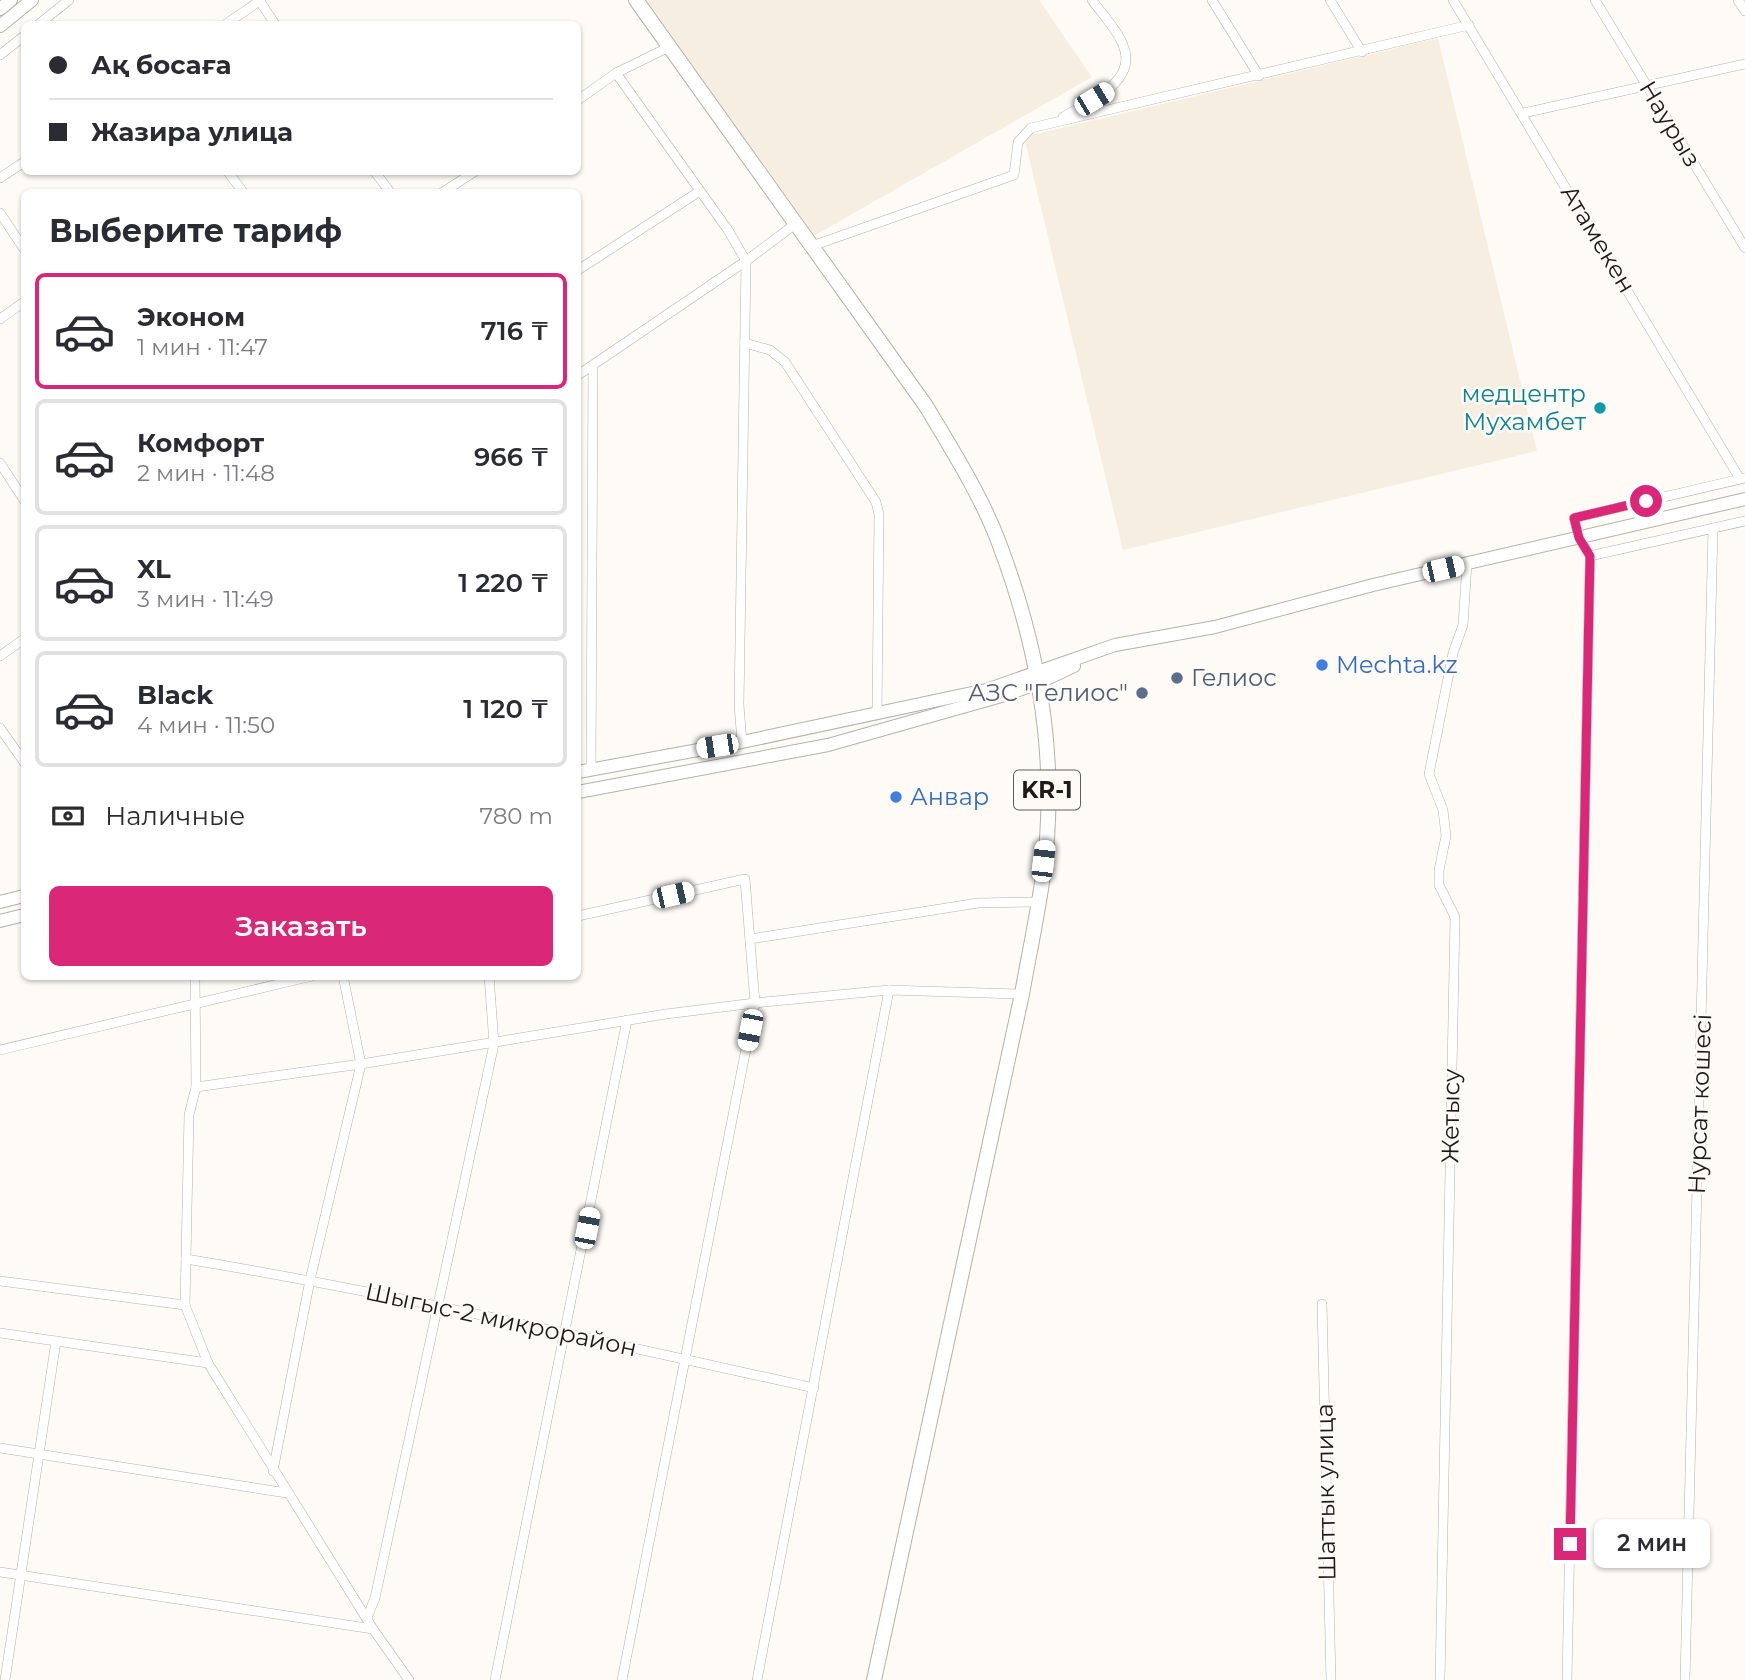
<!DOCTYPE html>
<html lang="ru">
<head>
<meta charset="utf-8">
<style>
  :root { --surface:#fff; --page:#f7f7f7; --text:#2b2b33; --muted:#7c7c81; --line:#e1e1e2; --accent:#db2777 }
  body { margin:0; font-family:Montserrat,sans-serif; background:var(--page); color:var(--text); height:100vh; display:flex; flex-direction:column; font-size:26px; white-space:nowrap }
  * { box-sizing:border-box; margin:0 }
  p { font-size:23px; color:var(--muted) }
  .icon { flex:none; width:38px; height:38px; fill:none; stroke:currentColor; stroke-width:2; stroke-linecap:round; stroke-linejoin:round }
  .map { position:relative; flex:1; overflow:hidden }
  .sheet { position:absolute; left:21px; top:189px; width:560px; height:791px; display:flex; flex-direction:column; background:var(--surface); border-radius:10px; box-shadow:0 2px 5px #0004 }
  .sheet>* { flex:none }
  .guide { position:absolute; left:21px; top:21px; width:560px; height:154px; border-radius:10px; box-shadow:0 2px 5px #0004; display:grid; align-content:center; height:154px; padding:0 28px; background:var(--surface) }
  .end { position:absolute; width:32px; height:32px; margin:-16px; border:9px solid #db2777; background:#fff; box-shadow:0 0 0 4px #fff }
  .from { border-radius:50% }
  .bubble { position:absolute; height:49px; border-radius:10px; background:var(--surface); box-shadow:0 2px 5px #0004; font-size:23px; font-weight:600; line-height:49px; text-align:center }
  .car { position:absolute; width:21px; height:42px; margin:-21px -10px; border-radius:9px; box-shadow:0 0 5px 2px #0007; background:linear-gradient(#fff 24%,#345 0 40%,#fff 0 76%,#345 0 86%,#fff 0) }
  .guide b { display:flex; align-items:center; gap:24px; height:66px; font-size:26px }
  .guide b+b { border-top:2px solid var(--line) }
  .guide i { width:18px; height:18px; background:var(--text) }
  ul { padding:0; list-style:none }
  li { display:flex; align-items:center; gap:21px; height:116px; margin:0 14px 10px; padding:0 14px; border:4px solid var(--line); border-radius:10px }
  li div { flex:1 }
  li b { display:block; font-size:26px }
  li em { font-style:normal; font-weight:600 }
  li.current { border-color:var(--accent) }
  li>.icon { width:63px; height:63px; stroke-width:1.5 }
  h2 { padding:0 28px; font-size:32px; line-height:84px }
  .pay { display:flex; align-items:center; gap:18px; height:77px; padding:0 28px; font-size:26px }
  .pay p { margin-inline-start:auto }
  .button { display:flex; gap:14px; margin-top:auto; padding:14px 28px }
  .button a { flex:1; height:80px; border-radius:10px; background:var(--accent); color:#fff; font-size:28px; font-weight:600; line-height:80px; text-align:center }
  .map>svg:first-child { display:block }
  .built { fill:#f7eee2 }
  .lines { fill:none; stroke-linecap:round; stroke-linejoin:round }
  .street-casing { stroke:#b5b1ab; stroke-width:10 }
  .secondary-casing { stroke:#b5b1ab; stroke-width:14 }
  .primary-casing { stroke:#b5b1ab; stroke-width:16 }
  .street { stroke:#fff; stroke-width:9 }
  .secondary { stroke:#fff; stroke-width:12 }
  .primary { stroke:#fff; stroke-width:14 }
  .route { stroke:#db2777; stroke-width:9 }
  .culture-dot { fill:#0f9aa8; stroke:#fefbf6; stroke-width:2.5 }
  .shop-dot { fill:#3f7fe0; stroke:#fefbf6; stroke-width:2.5 }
  .service-dot { fill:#5c6f8a; stroke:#fefbf6; stroke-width:2.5 }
  .labels { text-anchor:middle; stroke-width:5; stroke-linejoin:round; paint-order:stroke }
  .shield { fill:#fefbf6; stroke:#605e5b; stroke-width:2 }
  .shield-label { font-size:23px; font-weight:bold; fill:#1d1b19 }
  .street-label { font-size:24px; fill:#1d1b19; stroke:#fefbf6 }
  .culture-label { font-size:24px; fill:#0d838f; stroke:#fefbf6; text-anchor:end }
  .shop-label { font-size:24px; fill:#366cbe; stroke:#fefbf6; text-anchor:start }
  .service-label { font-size:24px; fill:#4e5e75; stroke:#fefbf6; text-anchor:start }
</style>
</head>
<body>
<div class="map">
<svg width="1745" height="1680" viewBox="0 0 1745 1680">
  <rect width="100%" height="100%" fill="#fefbf6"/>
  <g class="built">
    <polygon points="637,0 1039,0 1092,77 805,241"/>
    <polygon points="1438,38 1537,451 1123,550 1024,137"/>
  </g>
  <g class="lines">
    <g class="street-casing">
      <g id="street">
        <polyline points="259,0 275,24"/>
        <polyline points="1212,0 1259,76"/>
        <polyline points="1330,0 1362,52"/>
        <polyline points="1453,0 1740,479"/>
        <polyline points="1595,0 1745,248"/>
        <polyline points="1738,0 1745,11"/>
        <polyline points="39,24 69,0"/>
        <polyline points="226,24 261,0"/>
        <polyline points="0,55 24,36"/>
        <polyline points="616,73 728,230 746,261 739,705 742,742"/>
        <polyline points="578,100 616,73 669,47"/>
        <polyline points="1523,113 1745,64"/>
        <path d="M1063,117C1088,102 1139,82 1123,45C1117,29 1102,14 1092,0"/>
        <polyline points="228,172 243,192"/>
        <polyline points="375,172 390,192"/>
        <polyline points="0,178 24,162"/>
        <polyline points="443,192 474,172"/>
        <polyline points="0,213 24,249"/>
        <polyline points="809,247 1014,175 1018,142 1031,128 1469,25"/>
        <polyline points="578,270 700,191"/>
        <polyline points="0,319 24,302"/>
        <polyline points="745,343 770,350 785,362 876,502 879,514 877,713"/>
        <polyline points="578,375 746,261 794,225"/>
        <polyline points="0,463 24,500"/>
        <polyline points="1590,556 1745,521"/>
        <polyline points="0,656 24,639"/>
        <polyline points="0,728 24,762"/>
        <polyline points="591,769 593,365"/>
        <polyline points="578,916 745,879 755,1003 622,1680"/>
        <polyline points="750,939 978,903 1038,902"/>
        <polyline points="195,976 196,1087 189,1115 185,1305 208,1363 373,1629 409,1680"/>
        <polyline points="0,1050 312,976"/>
        <polyline points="196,1087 361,1064 666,1014 755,1003 889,990 1022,994"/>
        <path d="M186,1259C397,1294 606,1342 814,1388"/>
        <polyline points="0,1281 185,1305"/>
        <polyline points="1322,1304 1331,1680"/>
        <polyline points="0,1333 208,1363"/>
        <polyline points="0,1448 287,1493"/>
        <polyline points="273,1471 310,1280 361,1064 343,976"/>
        <polyline points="0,1572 373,1629"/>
        <polyline points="367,1618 375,1598 494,1044 489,976"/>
        <polyline points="5,1680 56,1341"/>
        <polyline points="495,1680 627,1020"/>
        <polyline points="757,1680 889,990"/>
        <polyline points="1440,1680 1455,917 1439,885 1439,870 1446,836 1443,810 1429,774 1453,653 1463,625 1467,563"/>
        <polyline points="1567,1680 1590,556 1579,538 1574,518 1745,478"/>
        <polyline points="1685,1680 1713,528"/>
      </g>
    </g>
    <g class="secondary-casing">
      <g id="secondary">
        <polyline points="0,9 11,0"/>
        <polyline points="0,26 32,0"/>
        <polyline points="578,772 742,742 986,690 1115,645 1215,627 1373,585 1745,499"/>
        <polyline points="578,792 828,745 1005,695 1038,683 1074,666"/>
        <polyline points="0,902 24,896"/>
        <polyline points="0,921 24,915"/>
      </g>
    </g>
    <g class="primary-casing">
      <path id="primary" d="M636,0L926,406C952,450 981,495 999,543C1032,630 1052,726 1048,820C1046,878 1032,937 1022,994L874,1680"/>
    </g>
    <use href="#street" class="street"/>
    <use href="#secondary" class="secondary"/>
    <use href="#primary" class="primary"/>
  </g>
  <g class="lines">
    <polyline class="route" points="1570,1544 1590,556 1579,538 1574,518 1646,501"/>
  </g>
  <circle class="culture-dot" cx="1600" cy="408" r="7"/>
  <g class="shop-dot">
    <circle cx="1322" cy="665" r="7"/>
    <circle cx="896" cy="797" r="7"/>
  </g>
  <g class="service-dot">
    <circle cx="1177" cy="678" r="7"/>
    <circle cx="1142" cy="693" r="7"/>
  </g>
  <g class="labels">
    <rect class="shield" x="1014" y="770.5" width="66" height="39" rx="5"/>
    <g class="shield-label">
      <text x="1047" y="798">KR-1</text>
    </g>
    <g class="street-label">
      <text transform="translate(1670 124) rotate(59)" y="8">Наурыз</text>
      <text transform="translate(1598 239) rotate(59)" y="8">Атамекен</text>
      <text transform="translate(1700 1104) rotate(-88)" y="8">Нурсат кошесi</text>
      <text transform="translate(1451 1116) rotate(-89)" y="8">Жетысу</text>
      <text transform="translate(501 1320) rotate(12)" y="8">Шыгыс-2 микрорайон</text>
      <text transform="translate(1326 1492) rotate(-91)" y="8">Шаттык улица</text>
    </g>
    <g class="culture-label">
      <text x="1586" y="402">медцентр<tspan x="1586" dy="28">Мухамбет</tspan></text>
    </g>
    <g class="shop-label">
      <text x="1336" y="673">Mechta.kz</text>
      <text x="910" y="805">Анвар</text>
    </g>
    <g class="service-label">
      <text x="1191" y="686">Гелиос</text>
      <text x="1128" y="701" text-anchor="end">АЗС "Гелиос"</text>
    </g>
  </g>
</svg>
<i class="end from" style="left:1646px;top:501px"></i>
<i class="end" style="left:1570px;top:1544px"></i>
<div class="bubble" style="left:1594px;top:1519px;width:116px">2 мин</div>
<i class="car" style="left:1094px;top:99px;rotate:59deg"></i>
<i class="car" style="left:1443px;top:569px;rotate:77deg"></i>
<i class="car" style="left:717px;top:746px;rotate:261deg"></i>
<i class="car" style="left:1043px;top:861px;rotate:7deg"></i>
<i class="car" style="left:673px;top:895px;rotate:77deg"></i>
<i class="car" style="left:750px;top:1030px;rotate:191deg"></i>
<i class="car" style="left:587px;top:1228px;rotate:11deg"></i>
<div class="guide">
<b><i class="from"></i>Ақ босаға</b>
<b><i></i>Жазира улица</b>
</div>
<section class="sheet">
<h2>Выберите тариф</h2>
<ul>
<li class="current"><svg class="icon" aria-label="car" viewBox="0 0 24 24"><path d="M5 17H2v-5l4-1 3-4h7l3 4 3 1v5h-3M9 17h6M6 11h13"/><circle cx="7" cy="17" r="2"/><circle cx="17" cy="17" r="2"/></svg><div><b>Эконом</b><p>1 мин · 11:47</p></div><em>716 ₸</em></li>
<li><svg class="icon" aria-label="car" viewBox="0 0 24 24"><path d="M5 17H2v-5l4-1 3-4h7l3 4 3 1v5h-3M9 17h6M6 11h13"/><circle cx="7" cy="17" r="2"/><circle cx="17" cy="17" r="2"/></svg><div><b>Комфорт</b><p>2 мин · 11:48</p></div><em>966 ₸</em></li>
<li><svg class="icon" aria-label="car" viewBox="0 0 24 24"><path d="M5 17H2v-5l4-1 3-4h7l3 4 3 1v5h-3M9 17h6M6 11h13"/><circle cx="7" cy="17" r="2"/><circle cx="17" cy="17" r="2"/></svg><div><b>XL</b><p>3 мин · 11:49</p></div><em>1 220 ₸</em></li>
<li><svg class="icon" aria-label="car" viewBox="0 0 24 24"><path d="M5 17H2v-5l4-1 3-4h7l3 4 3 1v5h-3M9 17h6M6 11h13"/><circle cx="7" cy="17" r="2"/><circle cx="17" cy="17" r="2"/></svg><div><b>Black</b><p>4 мин · 11:50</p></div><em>1 120 ₸</em></li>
</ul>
<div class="pay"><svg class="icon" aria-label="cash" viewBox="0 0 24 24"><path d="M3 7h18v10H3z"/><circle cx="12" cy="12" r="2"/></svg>Наличные<p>780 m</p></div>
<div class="button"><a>Заказать</a></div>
</section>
</div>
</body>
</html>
